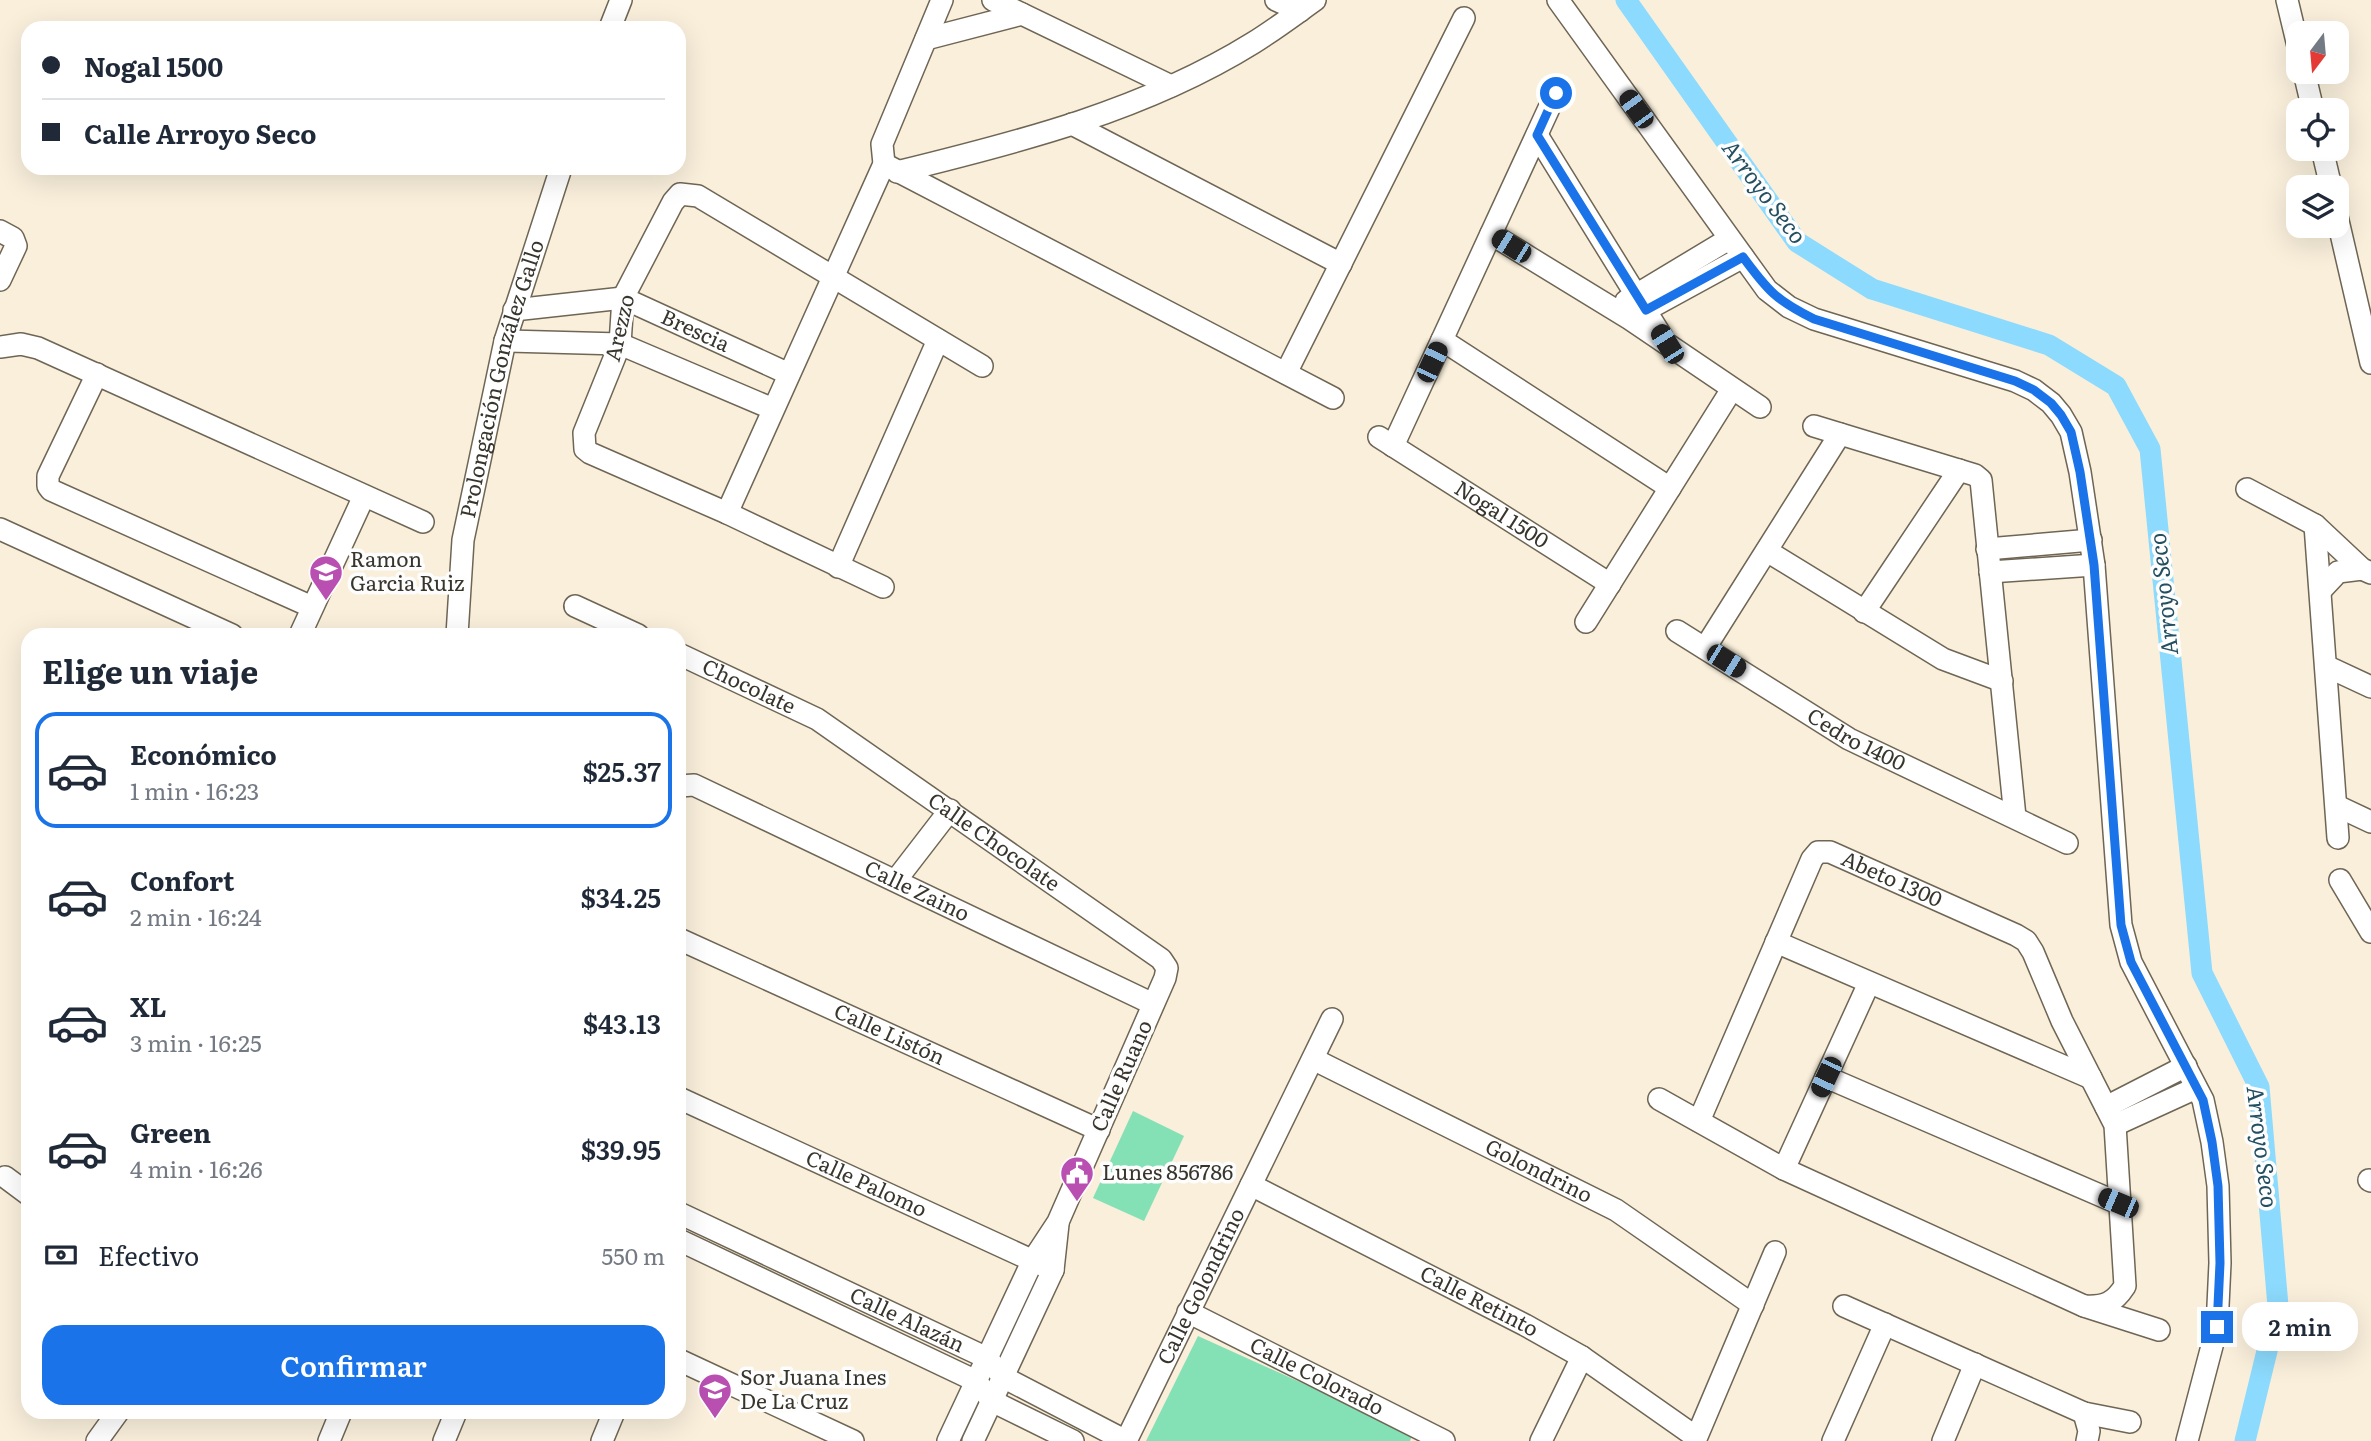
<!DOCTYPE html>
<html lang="es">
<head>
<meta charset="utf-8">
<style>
  :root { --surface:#fff; --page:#f6f6f7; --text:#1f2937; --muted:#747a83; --line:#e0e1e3; --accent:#1a73e8 }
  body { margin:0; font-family:Literata,serif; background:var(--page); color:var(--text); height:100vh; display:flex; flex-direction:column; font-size:26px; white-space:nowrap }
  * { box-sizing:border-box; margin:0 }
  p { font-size:23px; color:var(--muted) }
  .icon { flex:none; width:38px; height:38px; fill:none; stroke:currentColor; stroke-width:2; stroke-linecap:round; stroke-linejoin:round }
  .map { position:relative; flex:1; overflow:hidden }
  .side { position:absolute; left:21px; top:628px; width:665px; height:791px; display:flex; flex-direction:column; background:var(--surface); border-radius:21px; box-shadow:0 7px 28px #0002 }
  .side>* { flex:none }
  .banner { position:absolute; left:21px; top:21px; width:665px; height:154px; border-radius:21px; box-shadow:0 7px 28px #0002; display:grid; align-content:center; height:154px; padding:0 21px; background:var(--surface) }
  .needle { width:46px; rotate:196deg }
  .controls { position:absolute; left:2286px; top:21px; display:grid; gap:14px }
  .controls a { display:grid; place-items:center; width:63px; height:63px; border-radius:14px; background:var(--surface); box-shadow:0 7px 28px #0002; font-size:35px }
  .end { position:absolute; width:32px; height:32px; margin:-16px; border:9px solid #1a73e8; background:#fff; box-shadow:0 0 0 4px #fff }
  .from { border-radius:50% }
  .bubble { position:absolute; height:49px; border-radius:21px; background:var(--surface); box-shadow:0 7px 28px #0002; font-size:23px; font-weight:600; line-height:49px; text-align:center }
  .car { position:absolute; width:21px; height:42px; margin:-21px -10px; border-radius:9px; box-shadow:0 0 5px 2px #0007; background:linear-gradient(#222 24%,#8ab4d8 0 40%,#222 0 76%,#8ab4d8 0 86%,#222 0) }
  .banner b { display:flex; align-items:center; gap:24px; height:66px; font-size:26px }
  .banner b+b { border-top:2px solid var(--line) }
  .banner i { width:18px; height:18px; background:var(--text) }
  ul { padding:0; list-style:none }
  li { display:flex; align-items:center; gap:21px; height:116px; margin:0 14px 10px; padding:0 7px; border:4px solid transparent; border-radius:21px }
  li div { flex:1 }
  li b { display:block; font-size:26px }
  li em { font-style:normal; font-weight:600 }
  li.selected { border-color:var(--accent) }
  li>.icon { width:63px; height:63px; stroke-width:1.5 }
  h2 { padding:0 21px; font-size:32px; line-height:84px }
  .pay { display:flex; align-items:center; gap:18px; height:77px; padding:0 21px; font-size:26px }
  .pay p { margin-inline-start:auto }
  .primary-button { display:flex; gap:14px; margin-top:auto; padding:14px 21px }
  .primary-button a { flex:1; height:80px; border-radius:21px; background:var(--accent); color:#fff; font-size:28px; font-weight:600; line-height:80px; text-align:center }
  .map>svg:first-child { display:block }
  .park { fill:#84e0b5 }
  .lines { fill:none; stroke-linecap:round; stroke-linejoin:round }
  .canal { stroke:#8cdafd; stroke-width:21 }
  .minor-casing { stroke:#6e6554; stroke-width:24 }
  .minor { stroke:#fff; stroke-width:21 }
  .route { stroke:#1a73e8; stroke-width:9 }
  .labels { text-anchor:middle; stroke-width:7; stroke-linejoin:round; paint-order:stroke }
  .street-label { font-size:21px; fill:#38352d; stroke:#fdfdfd }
  .poi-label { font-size:21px; fill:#38352d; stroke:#fdfdfd; text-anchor:start }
  .water-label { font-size:23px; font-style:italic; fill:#234f61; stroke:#fdfdfd }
</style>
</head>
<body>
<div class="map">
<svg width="2371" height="1441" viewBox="0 0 2371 1441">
  <rect width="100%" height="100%" fill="#f9efdb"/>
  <g class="park">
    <polygon points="1133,1111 1184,1136 1144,1221 1093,1198"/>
    <polygon points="1198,1336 1413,1433 1410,1441 1146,1441"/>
  </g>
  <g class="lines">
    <polyline class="canal" points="1626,0 1797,242 1872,289 2049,345 2116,386 2150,449 2202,973 2259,1087 2278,1306 2245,1441"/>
    <g class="minor-casing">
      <g id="minor">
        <polyline points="993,0 1171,86"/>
        <polyline points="1276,0 1300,11"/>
        <polyline points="1558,0 1767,290 1789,307 1814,319 2015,381 2034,390 2051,403 2061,415 2071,432 2080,472 2094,565 2121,925 2131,962 2203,1100 2212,1142 2218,1186 2220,1263 2217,1327 2187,1441"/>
        <polyline points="2287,0 2298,46"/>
        <polyline points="610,28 621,0"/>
        <polyline points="926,39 1022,14"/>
        <polyline points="2304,72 2313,110"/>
        <polyline points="1072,124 1341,264"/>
        <polyline points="1537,135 1662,337"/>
        <polyline points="2322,149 2331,187"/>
        <polyline points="884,164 1333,398"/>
        <path d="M897,172C1020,142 1145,110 1253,43C1274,30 1294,15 1315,0"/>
        <polyline points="2336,212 2371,363"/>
        <polyline points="0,231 13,238 16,246 0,280"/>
        <polyline points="1491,234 1630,319 1760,407"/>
        <polyline points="1626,301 1729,239"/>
        <path id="s1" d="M514,310L623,298L789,374"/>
        <polyline points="1635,316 1743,257"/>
        <polyline points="1442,340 1670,488"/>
        <polyline points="505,341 620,344 773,409"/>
        <polyline points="0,347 21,344 38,348 423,522"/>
        <polyline points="1286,373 1464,18"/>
        <polyline points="97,374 48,476 48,486 51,490 312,607"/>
        <polyline points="1814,426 1975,475 1981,480 2015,817"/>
        <path id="s2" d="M1379,437L1610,584"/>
        <polyline points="1393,446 1556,93"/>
        <polyline points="2247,489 2315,525 2362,569 2371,573"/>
        <polyline points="727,513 884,164 882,144 942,0"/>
        <polyline points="2315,525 2338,838"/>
        <polyline points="0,529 232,635"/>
        <polyline points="1987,549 2091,540"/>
        <polyline points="1767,551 1943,659 2002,681"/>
        <polyline points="838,567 938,340"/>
        <polyline points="1990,572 2094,565"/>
        <polyline points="883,587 727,513 590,453 585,449 584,433 620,344 623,298 673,202 680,194 698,196 982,366"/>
        <polyline points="2322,589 2338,572 2362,569"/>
        <polyline points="575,606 638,635"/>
        <polyline points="1864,612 1959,470"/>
        <polyline points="1586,622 1732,389"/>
        <path id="s3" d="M1677,631L1849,739L2067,843"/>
        <polyline points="300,635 364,496"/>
        <path id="s4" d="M457,635L463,540L505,341L561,168"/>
        <polyline points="1705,648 1840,434"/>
        <path id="s5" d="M679,654L817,719L1161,959L1167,968L1165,978L1058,1222L1033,1260L948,1441"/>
        <polyline points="2326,666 2371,687"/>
        <path id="s6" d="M679,786L694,785L1153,1004"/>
        <polyline points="2337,806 2371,822"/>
        <polyline points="896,880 950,810"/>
        <polyline points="2340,880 2371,932"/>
        <path id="s7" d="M679,939L1099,1130"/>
        <polyline points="1776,942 2091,1078"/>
        <path id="s8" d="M1313,1059L1616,1210L1753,1305"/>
        <polyline points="1826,1077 2118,1203"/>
        <path id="s9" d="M679,1098L1053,1270"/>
        <polyline points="1659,1099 1784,1169 2084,1306 2159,1330"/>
        <polyline points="2106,1107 2186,1066"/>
        <path id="s10" d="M1699,1121L1812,859L1818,852H1830L2016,935L2026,941L2033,952L2062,1021L2115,1125L2125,1286C2114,1303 2105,1307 2084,1306"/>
        <polyline points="2115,1125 2196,1088"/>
        <polyline points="1784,1169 1869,983"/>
        <polyline points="5,1177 28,1194"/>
        <polyline points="2369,1180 2371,1181"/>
        <path id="s11" d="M1251,1185L1525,1325L1582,1357L1696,1437"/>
        <path id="s12" d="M679,1213L987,1358L1003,1377L1126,1441"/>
        <polyline points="679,1240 976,1381 992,1401 1073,1441"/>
        <polyline points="1844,1306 2084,1413 2130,1422"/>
        <path id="s13" d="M1188,1312L1444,1441"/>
        <polyline points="679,1360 853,1441"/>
        <polyline points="2084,1413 2089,1431 2087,1441"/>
        <polyline points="97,1441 118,1412"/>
        <polyline points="329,1441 341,1412"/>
        <polyline points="444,1441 456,1412"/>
        <polyline points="602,1441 614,1412"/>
        <polyline points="973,1441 1053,1270 1058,1224"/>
        <path id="s14" d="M1126,1441L1332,1019"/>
        <polyline points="1541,1441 1582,1357"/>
        <polyline points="1695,1441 1775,1252"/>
        <polyline points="1833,1441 1885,1324"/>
        <polyline points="1943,1441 1975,1364"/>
      </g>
    </g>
    <use href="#minor" class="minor"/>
  </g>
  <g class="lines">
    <path class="route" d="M1556,93L1537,135L1646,310L1743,257C1768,291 1776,300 1814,319L2015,381L2034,390L2051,403L2061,415L2071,432L2080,472L2094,565L2121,925L2131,962L2203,1100L2212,1142L2218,1186L2220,1263L2217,1327"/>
  </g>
  <defs>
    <g id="school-pin" transform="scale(1.75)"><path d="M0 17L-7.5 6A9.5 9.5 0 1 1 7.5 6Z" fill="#b84fb1" stroke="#fdfdfd"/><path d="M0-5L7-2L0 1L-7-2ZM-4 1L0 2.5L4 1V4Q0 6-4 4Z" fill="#fff"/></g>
    <g id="civic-pin" transform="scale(1.75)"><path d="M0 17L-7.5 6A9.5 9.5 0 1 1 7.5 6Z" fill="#b84fb1" stroke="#fdfdfd"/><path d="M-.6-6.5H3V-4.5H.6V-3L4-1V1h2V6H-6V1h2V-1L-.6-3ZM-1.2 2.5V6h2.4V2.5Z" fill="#fff"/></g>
  </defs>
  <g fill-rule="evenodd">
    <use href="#school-pin" x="326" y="572"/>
    <use href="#civic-pin" x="1077" y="1173"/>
    <use href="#school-pin" x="715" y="1390"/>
  </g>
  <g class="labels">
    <g class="street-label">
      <text transform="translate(620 328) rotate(-77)" y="7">Arezzo</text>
      <text dy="7" stroke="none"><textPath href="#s1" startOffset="189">Brescia</textPath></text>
      <text dy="7" stroke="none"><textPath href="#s4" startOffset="261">Prolongación González Gallo</textPath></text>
      <text dy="7" stroke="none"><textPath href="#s2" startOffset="145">Nogal 1500</textPath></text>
      <text dy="7" stroke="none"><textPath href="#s5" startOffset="77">Chocolate</textPath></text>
      <text dy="7" stroke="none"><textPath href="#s3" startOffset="210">Cedro 1400</textPath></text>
      <text dy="7" stroke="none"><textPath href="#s5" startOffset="368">Calle Chocolate</textPath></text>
      <text dy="7" stroke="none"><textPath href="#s10" startOffset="374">Abeto 1300</textPath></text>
      <text dy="7" stroke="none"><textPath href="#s6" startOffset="262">Calle Zaino</textPath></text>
      <text dy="7" stroke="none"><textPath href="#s7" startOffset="231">Calle Listón</textPath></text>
      <text transform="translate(1122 1076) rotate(-66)" y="7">Calle Ruano</text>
      <text dy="7" stroke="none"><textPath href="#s8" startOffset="252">Golondrino</textPath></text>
      <text dy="7" stroke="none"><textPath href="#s9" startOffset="206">Calle Palomo</textPath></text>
      <text dy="7" stroke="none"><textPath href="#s14" startOffset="172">Calle Golondrino</textPath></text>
      <text dy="7" stroke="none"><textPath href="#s11" startOffset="256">Calle Retinto</textPath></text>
      <text dy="7" stroke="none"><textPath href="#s12" startOffset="252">Calle Alazán</textPath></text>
      <text dy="7" stroke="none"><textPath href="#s13" startOffset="144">Calle Colorado</textPath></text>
    </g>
    <g class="poi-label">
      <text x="350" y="567">Ramon<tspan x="350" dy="24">Garcia Ruiz</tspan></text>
      <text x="1102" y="1180">Lunes 856786</text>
      <text x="740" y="1385">Sor Juana Ines<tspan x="740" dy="24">De La Cruz</tspan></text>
    </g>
    <g class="water-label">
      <text transform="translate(1764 192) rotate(53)" y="8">Arroyo Seco</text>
      <text transform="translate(2164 594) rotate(-96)" y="8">Arroyo Seco</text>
      <text transform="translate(2262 1147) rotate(83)" y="8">Arroyo Seco</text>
    </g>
  </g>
</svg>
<div class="controls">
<a><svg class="needle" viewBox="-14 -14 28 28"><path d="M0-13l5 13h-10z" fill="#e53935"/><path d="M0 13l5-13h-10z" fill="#747a83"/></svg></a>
<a><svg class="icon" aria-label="locate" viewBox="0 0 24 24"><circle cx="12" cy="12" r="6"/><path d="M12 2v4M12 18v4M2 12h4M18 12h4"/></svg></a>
<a><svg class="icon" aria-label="layers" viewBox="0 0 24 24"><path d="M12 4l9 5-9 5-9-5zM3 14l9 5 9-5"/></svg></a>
</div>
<i class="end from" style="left:1556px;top:93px"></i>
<i class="end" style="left:2217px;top:1327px"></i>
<div class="bubble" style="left:2242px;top:1302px;width:116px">2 min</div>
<i class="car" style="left:1636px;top:109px;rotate:324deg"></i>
<i class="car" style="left:1511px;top:246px;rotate:302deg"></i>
<i class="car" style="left:1667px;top:344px;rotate:328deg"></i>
<i class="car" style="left:1432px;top:362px;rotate:25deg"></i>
<i class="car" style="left:1726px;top:661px;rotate:122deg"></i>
<i class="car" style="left:1826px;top:1077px;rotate:205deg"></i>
<i class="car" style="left:2118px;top:1203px;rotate:293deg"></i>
<div class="banner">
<b><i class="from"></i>Nogal 1500</b>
<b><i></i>Calle Arroyo Seco</b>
</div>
<section class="side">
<h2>Elige un viaje</h2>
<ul>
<li class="selected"><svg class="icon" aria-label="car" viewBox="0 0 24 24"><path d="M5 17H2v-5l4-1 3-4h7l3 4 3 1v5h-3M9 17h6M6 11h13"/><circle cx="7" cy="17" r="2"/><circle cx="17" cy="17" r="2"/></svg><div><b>Económico</b><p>1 min · 16:23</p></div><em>$25.37</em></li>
<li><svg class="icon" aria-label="car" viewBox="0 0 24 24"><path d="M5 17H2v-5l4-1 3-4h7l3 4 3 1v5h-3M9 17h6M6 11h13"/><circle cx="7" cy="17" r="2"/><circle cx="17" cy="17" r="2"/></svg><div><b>Confort</b><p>2 min · 16:24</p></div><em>$34.25</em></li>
<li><svg class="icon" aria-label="car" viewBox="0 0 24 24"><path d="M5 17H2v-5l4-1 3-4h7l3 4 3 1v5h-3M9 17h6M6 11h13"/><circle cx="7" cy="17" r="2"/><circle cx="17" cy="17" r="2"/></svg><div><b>XL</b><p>3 min · 16:25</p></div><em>$43.13</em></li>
<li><svg class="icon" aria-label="car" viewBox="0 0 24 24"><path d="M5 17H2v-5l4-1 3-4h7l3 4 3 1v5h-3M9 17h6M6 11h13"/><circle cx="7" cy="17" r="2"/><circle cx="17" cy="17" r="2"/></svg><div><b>Green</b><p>4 min · 16:26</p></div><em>$39.95</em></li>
</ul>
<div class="pay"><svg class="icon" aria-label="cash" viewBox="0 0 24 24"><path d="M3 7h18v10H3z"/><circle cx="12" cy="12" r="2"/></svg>Efectivo<p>550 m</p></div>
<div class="primary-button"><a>Confirmar</a></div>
</section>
</div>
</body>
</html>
